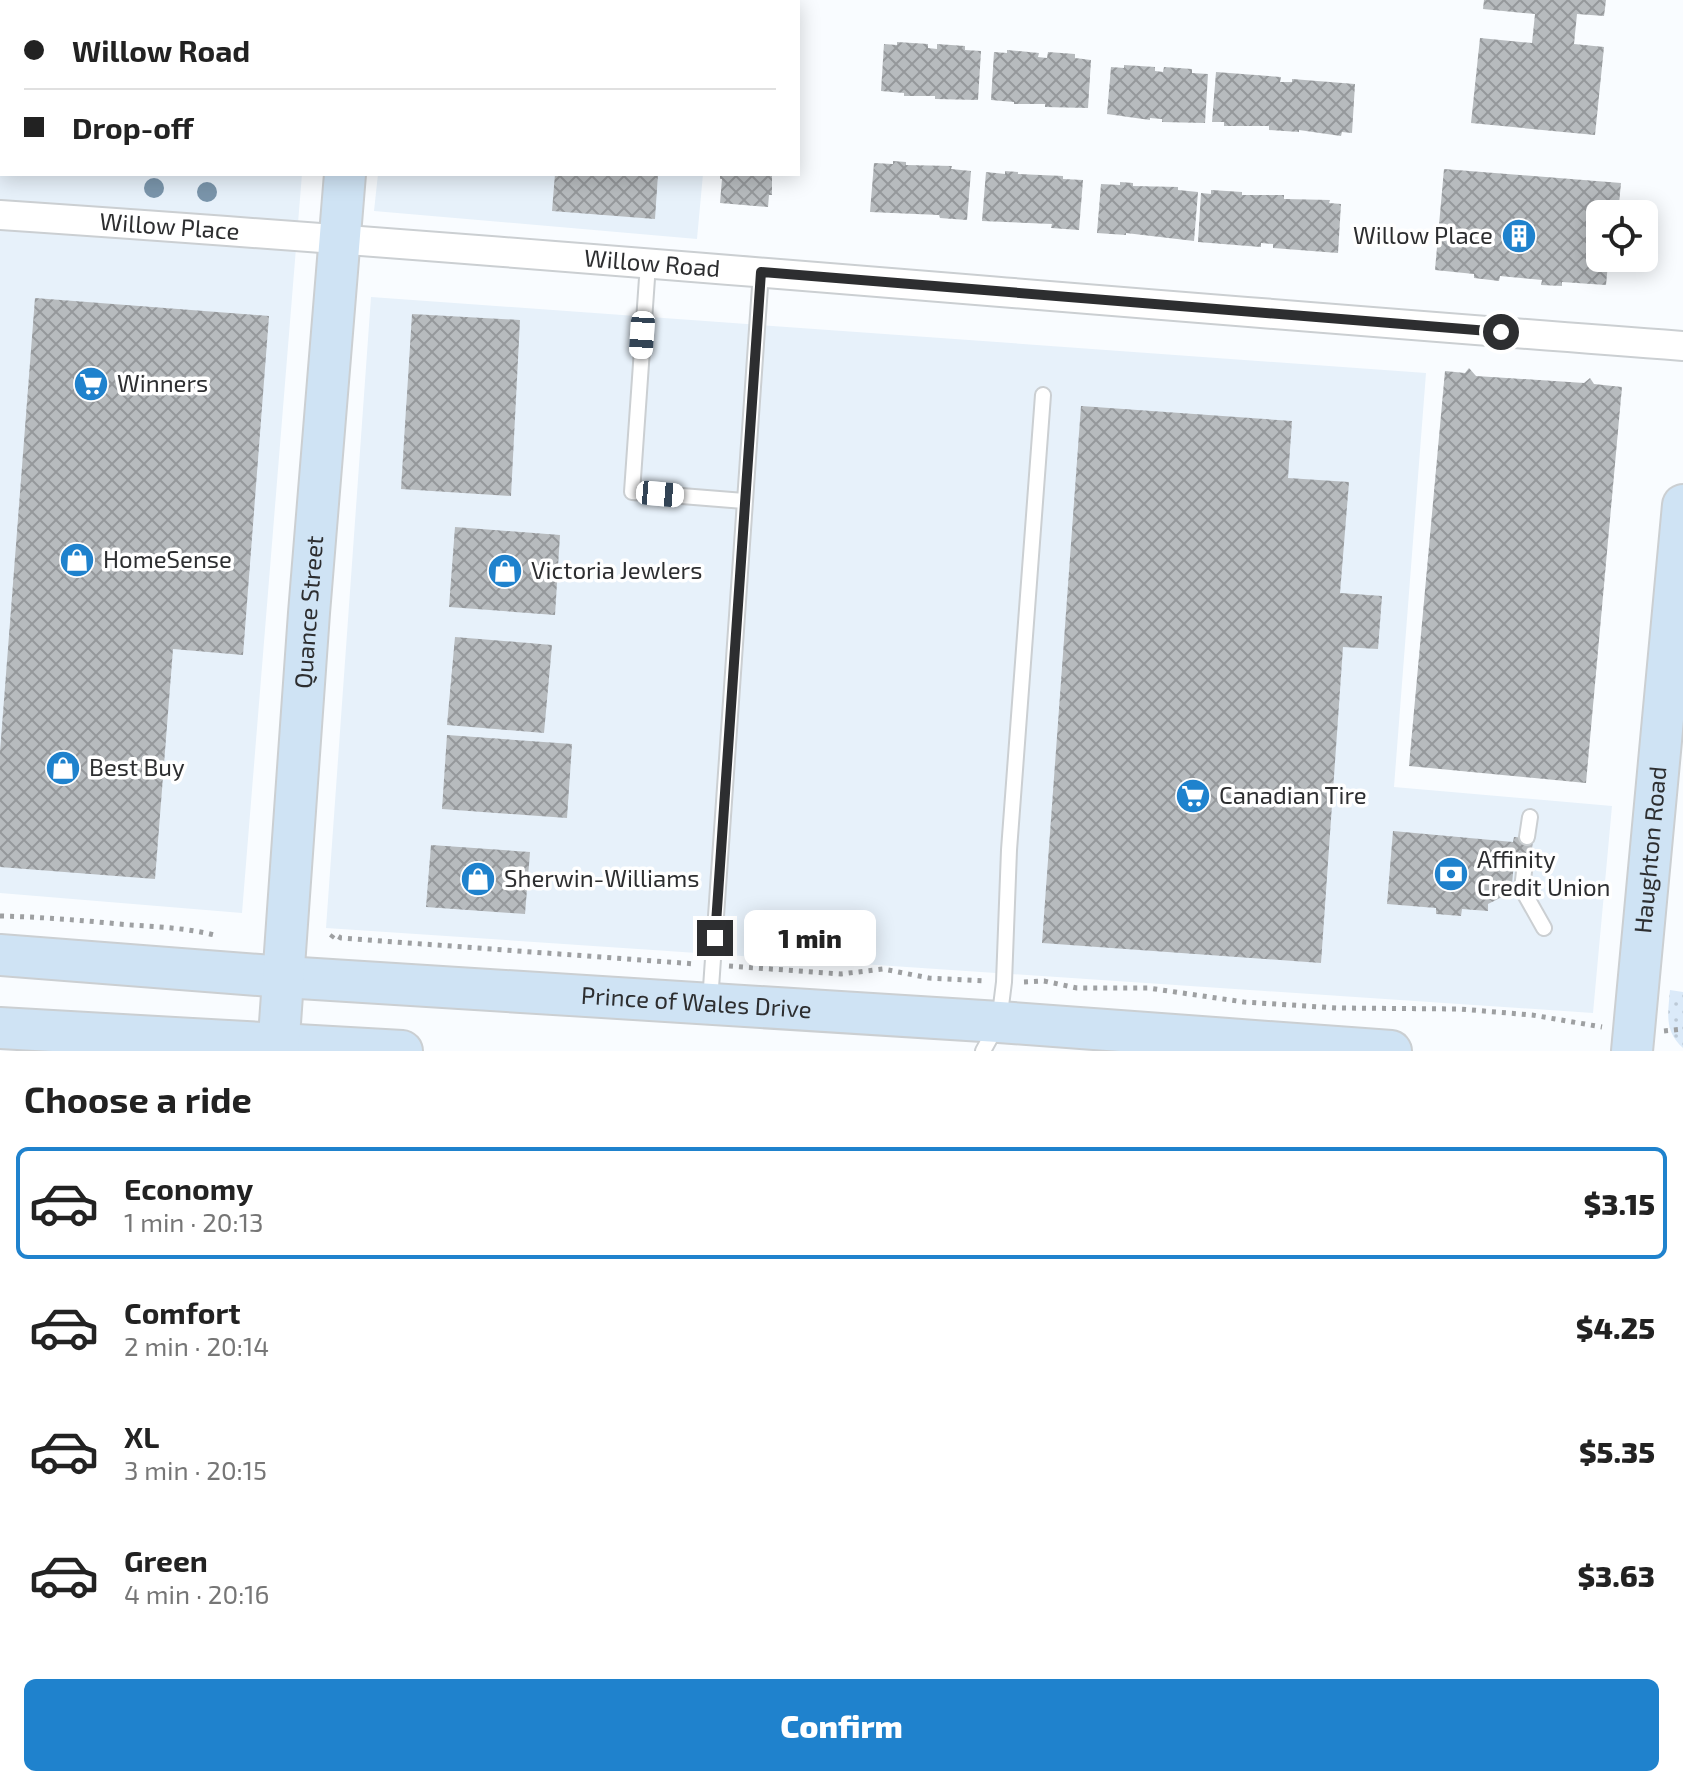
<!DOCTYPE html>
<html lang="en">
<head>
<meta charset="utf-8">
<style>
  :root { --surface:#fff; --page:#f2f2f2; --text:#222; --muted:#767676; --line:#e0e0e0; --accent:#1f82cd }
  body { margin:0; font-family:"Exo 2",sans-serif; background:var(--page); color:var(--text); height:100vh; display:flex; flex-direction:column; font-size:30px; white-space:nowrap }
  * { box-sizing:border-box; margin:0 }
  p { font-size:26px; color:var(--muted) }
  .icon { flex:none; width:44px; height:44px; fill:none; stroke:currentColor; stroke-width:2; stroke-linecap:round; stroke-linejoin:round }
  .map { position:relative; height:1051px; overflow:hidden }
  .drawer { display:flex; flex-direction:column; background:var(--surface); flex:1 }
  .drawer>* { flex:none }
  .hud { position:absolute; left:0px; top:0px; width:800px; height:176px; box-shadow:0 4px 20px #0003; display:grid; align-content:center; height:176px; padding:0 24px; background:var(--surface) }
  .controls { position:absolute; left:1586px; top:200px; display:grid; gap:16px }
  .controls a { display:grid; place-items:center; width:72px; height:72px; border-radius:12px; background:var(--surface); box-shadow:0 4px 20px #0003; font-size:40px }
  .end { position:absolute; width:36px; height:36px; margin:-18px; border:10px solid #2d2e30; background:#fff; box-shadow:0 0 0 4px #fff }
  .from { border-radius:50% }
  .bubble { position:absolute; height:56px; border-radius:12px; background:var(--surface); box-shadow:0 4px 20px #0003; font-size:26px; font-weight:800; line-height:56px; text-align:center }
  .car { position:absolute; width:24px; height:48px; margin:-24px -12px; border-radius:10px; box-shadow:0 0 6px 2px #0007; background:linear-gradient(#fff 24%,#345 0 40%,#fff 0 76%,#345 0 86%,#fff 0) }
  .hud b { display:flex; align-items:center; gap:28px; height:76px; font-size:30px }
  .hud b+b { border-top:2px solid var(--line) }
  .hud i { width:20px; height:20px; background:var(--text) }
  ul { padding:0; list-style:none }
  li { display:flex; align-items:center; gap:24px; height:112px; margin:0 16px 12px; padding:0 8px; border:4px solid transparent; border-radius:12px }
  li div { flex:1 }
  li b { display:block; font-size:30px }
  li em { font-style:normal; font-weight:800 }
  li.on { border-color:var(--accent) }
  li>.icon { width:72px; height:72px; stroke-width:1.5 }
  h2 { padding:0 24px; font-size:36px; line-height:96px }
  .button { display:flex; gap:16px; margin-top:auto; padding:16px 24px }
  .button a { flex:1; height:92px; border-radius:12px; background:var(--accent); color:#fff; font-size:32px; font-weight:800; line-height:92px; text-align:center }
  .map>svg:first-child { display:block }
  .built { fill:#e7f1fa }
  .grass { fill:url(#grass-dots) }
  .building { fill:url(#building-cross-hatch) }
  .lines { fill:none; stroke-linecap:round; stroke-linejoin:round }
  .lane-casing { stroke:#cbcfd2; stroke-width:18 }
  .street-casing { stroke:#cbcfd2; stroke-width:32 }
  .secondary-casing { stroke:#cbcfd2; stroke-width:44 }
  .path { stroke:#9ea0a2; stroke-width:5; stroke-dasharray:4 6; stroke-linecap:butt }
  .lane { stroke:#fff; stroke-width:14 }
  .street { stroke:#fff; stroke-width:28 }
  .secondary { stroke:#cfe3f4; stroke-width:40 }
  .tree { fill:#7a95ab }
  .route { stroke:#2d2e30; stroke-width:10 }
  .labels { text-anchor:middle; stroke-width:7; stroke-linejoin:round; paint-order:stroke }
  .street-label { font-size:24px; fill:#2d2e30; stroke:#fff }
  .poi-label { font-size:24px; fill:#2d2e30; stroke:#fff; text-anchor:start }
</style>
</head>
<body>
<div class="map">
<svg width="1683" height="1051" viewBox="0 0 1683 1051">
  <defs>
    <pattern id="grass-dots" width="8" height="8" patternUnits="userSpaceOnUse" patternTransform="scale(2)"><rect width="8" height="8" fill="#dbeaf9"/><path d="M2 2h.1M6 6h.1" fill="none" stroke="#bcc9d6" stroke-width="1.8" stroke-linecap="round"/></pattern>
    <pattern id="building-cross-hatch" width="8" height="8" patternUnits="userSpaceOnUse" patternTransform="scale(2)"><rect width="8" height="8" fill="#b7bbbe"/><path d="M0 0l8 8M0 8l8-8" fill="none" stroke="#95989b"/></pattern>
  </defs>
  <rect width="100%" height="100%" fill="#f9fcff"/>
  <g class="built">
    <polygon points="0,0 316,0 2,2 2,174 302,174 242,913 0,893"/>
    <polygon points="392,0 718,0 717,2"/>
    <polygon points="378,174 703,174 697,239 374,211"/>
    <polygon points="371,297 1426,373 1394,787 1612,806 1593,1013 326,928"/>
  </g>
  <path class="grass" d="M1670,990L1683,992V1048C1664,1031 1668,1014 1670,990Z"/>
  <g class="building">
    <polygon points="1484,0 1606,0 1604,16 1577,14 1574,44 1604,47 1595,135 1471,123 1480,38 1532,43 1535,14 1483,9"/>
    <polygon points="897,42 928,44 928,48 937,49 937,44 965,46 965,50 981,51 978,100 935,99 935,96 904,96 904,93 881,91 884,44 897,45"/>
    <polygon points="1007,50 1039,53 1038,57 1047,58 1048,52 1075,54 1075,58 1091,60 1088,108 1045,107 1045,104 1014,104 1014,102 991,100 994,52 1007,53"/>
    <polygon points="1124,65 1155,67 1155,71 1163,72 1164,67 1192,69 1192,73 1208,74 1205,123 1162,122 1162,119 1150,118 1150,120 1107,114 1111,67 1124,68"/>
    <polygon points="1216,72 1281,77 1280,82 1292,82 1292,79 1355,84 1352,133 1342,132 1341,136 1299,130 1299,132 1269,130 1269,126 1224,126 1224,122 1212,122"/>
    <polygon points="893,161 906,162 906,165 952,166 951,169 971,171 967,220 940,218 939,215 870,212 874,163 893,164"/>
    <polygon points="1444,169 1621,183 1618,214 1600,214 1600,258 1615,258 1614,264 1608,264 1606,285 1562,282 1562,286 1541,285 1542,280 1500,276 1499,281 1474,278 1474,274 1435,270"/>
    <polygon points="1005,171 1018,172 1018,174 1063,176 1063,179 1083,180 1079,230 1051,228 1052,224 982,221 986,172 1005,174"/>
    <polygon points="555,174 658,174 655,219 552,211"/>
    <polygon points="720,174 772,174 772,195 769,195 768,207 720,203 722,179 720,179"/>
    <polygon points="1120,182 1133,183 1133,186 1178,187 1178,190 1198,192 1194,241 1126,233 1126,235 1097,233 1101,184 1120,185"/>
    <polygon points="1211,190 1242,192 1242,195 1284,195 1284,199 1330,200 1329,203 1341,204 1338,253 1273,248 1273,244 1261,243 1261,247 1198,242 1201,193 1211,194"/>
    <polygon points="35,298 269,316 243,655 173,649 155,879 0,867 0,752"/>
    <polygon points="412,314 520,320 511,496 401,489"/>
    <polygon points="1469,368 1476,376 1584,383 1590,378 1594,384 1622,387 1586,783 1409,766 1445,371 1465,373"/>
    <polygon points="1081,406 1292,421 1288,478 1349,482 1340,593 1382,596 1378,649 1343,647 1321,963 1042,943"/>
    <polygon points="455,527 560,535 555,615 449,607"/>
    <polygon points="455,637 552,645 544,733 447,725"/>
    <polygon points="447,735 572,744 567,818 442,809"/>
    <polygon points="1393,831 1513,842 1514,837 1533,838 1531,862 1514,861 1512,885 1510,885 1506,895 1488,904 1488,911 1462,909 1461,916 1436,914 1436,908 1387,904"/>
    <polygon points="431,845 530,852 525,914 426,907"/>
  </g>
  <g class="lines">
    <g class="lane-casing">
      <g id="lane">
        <polyline points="648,264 632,492 744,501"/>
        <polyline points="1527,837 1530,817"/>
        <polyline points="1525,863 1522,889 1544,928"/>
        <polyline points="710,1002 761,272"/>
        <polyline points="983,1051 999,1022 1004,982 1009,850 1043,395"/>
      </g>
    </g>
    <g class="street-casing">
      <g id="street">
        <path id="s1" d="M0,215C561,253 1122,304 1683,346"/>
      </g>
    </g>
    <g class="secondary-casing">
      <g id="secondary">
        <polyline points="358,2 358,0"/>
        <path id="s2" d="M0,955L284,977L999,1022L1391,1051"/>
        <polyline points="0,1028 402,1051"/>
        <path id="s3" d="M278,1051L309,613L345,174"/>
        <path id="s4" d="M1632,1051L1683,505"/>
      </g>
    </g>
    <g class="path">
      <path d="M0,916C40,917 79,920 119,924C152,927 185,927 218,936"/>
      <polyline points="331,938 334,934 341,938 696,964"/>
      <polyline points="729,966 841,974 883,969 929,978 986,981"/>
      <polyline points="1024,982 1044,981 1077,988 1148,988 1244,1002 1337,1008 1460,1009 1532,1015 1602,1027"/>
      <polyline points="1664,1031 1683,1029"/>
    </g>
    <use href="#lane" class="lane"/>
    <use href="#street" class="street"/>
    <use href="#secondary" class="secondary"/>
  </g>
  <g class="tree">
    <circle cx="154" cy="188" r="10"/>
    <circle cx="207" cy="192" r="10"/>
  </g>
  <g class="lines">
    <polyline class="route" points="715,938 761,272 1501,332"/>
  </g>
  <defs>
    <g id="building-disc" transform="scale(1.8)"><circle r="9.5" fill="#1f82cd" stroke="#fff"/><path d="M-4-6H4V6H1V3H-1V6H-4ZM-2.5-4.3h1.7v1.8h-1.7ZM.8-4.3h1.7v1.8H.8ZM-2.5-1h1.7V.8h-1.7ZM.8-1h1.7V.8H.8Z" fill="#fff"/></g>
    <g id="supermarket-disc" transform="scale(1.8)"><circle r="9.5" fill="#1f82cd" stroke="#fff"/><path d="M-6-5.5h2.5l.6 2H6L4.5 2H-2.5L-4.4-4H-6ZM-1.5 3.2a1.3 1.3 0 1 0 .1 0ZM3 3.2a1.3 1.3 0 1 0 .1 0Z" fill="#fff"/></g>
    <g id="shop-disc" transform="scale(1.8)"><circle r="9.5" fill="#1f82cd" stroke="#fff"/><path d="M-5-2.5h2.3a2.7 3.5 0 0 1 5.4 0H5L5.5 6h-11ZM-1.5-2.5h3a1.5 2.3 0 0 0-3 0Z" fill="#fff"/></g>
    <g id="bank-disc" transform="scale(1.8)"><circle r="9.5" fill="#1f82cd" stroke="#fff"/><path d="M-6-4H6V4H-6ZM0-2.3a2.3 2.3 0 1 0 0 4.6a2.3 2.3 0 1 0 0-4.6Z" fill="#fff"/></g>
  </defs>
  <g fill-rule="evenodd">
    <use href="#building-disc" x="1519" y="236"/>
    <use href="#supermarket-disc" x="91" y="384"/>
    <use href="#shop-disc" x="77" y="560"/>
    <use href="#shop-disc" x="505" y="571"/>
    <use href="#shop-disc" x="63" y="768"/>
    <use href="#supermarket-disc" x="1193" y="796"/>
    <use href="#bank-disc" x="1451" y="874"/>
    <use href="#shop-disc" x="478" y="879"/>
  </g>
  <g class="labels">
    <g class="street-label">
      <text dy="8" stroke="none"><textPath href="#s1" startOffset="170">Willow Place</textPath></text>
      <text dy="8" stroke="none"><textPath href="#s1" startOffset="654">Willow Road</textPath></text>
      <text dy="8" stroke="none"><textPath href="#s3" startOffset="440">Quance Street</textPath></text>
      <text dy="8" stroke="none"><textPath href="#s4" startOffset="202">Haughton Road</textPath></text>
      <text dy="8" stroke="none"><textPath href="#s2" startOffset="698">Prince of Wales Drive</textPath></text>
    </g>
    <g class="poi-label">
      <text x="1493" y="244" text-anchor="end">Willow Place</text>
      <text x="117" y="392">Winners</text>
      <text x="103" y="568">HomeSense</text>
      <text x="531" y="579">Victoria Jewlers</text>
      <text x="89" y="776">Best Buy</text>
      <text x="1219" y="804">Canadian Tire</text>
      <text x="1477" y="868">Affinity<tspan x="1477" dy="28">Credit Union</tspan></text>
      <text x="504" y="887">Sherwin-Williams</text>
    </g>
  </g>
</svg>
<div class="controls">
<a><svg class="icon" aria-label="locate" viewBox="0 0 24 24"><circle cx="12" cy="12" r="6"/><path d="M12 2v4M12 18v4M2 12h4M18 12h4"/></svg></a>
</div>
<i class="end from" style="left:1501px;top:332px"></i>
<i class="end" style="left:715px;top:938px"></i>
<div class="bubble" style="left:744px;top:910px;width:132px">1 min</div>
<i class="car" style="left:642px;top:335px;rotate:184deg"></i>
<i class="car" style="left:660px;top:494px;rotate:95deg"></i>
<div class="hud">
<b><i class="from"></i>Willow Road</b>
<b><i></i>Drop-off</b>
</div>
</div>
<section class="drawer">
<h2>Choose a ride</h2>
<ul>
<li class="on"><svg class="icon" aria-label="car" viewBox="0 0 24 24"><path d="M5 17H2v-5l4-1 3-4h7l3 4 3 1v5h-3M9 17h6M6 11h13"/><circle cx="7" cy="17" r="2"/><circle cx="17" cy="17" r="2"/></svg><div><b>Economy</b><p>1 min · 20:13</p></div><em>$3.15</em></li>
<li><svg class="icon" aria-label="car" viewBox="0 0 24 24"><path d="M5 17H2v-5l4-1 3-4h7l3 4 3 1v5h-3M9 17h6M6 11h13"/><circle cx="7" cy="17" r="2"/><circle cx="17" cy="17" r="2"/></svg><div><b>Comfort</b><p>2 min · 20:14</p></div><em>$4.25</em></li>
<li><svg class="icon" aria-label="car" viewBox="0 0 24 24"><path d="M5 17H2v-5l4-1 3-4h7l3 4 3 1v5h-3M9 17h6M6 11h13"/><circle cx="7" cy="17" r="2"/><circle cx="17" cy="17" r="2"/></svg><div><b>XL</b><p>3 min · 20:15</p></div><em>$5.35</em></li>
<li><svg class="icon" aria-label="car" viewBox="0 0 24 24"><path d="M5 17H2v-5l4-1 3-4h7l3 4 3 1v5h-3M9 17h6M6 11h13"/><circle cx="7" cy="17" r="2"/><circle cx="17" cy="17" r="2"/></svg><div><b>Green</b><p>4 min · 20:16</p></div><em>$3.63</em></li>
</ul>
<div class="button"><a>Confirm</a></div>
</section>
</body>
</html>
